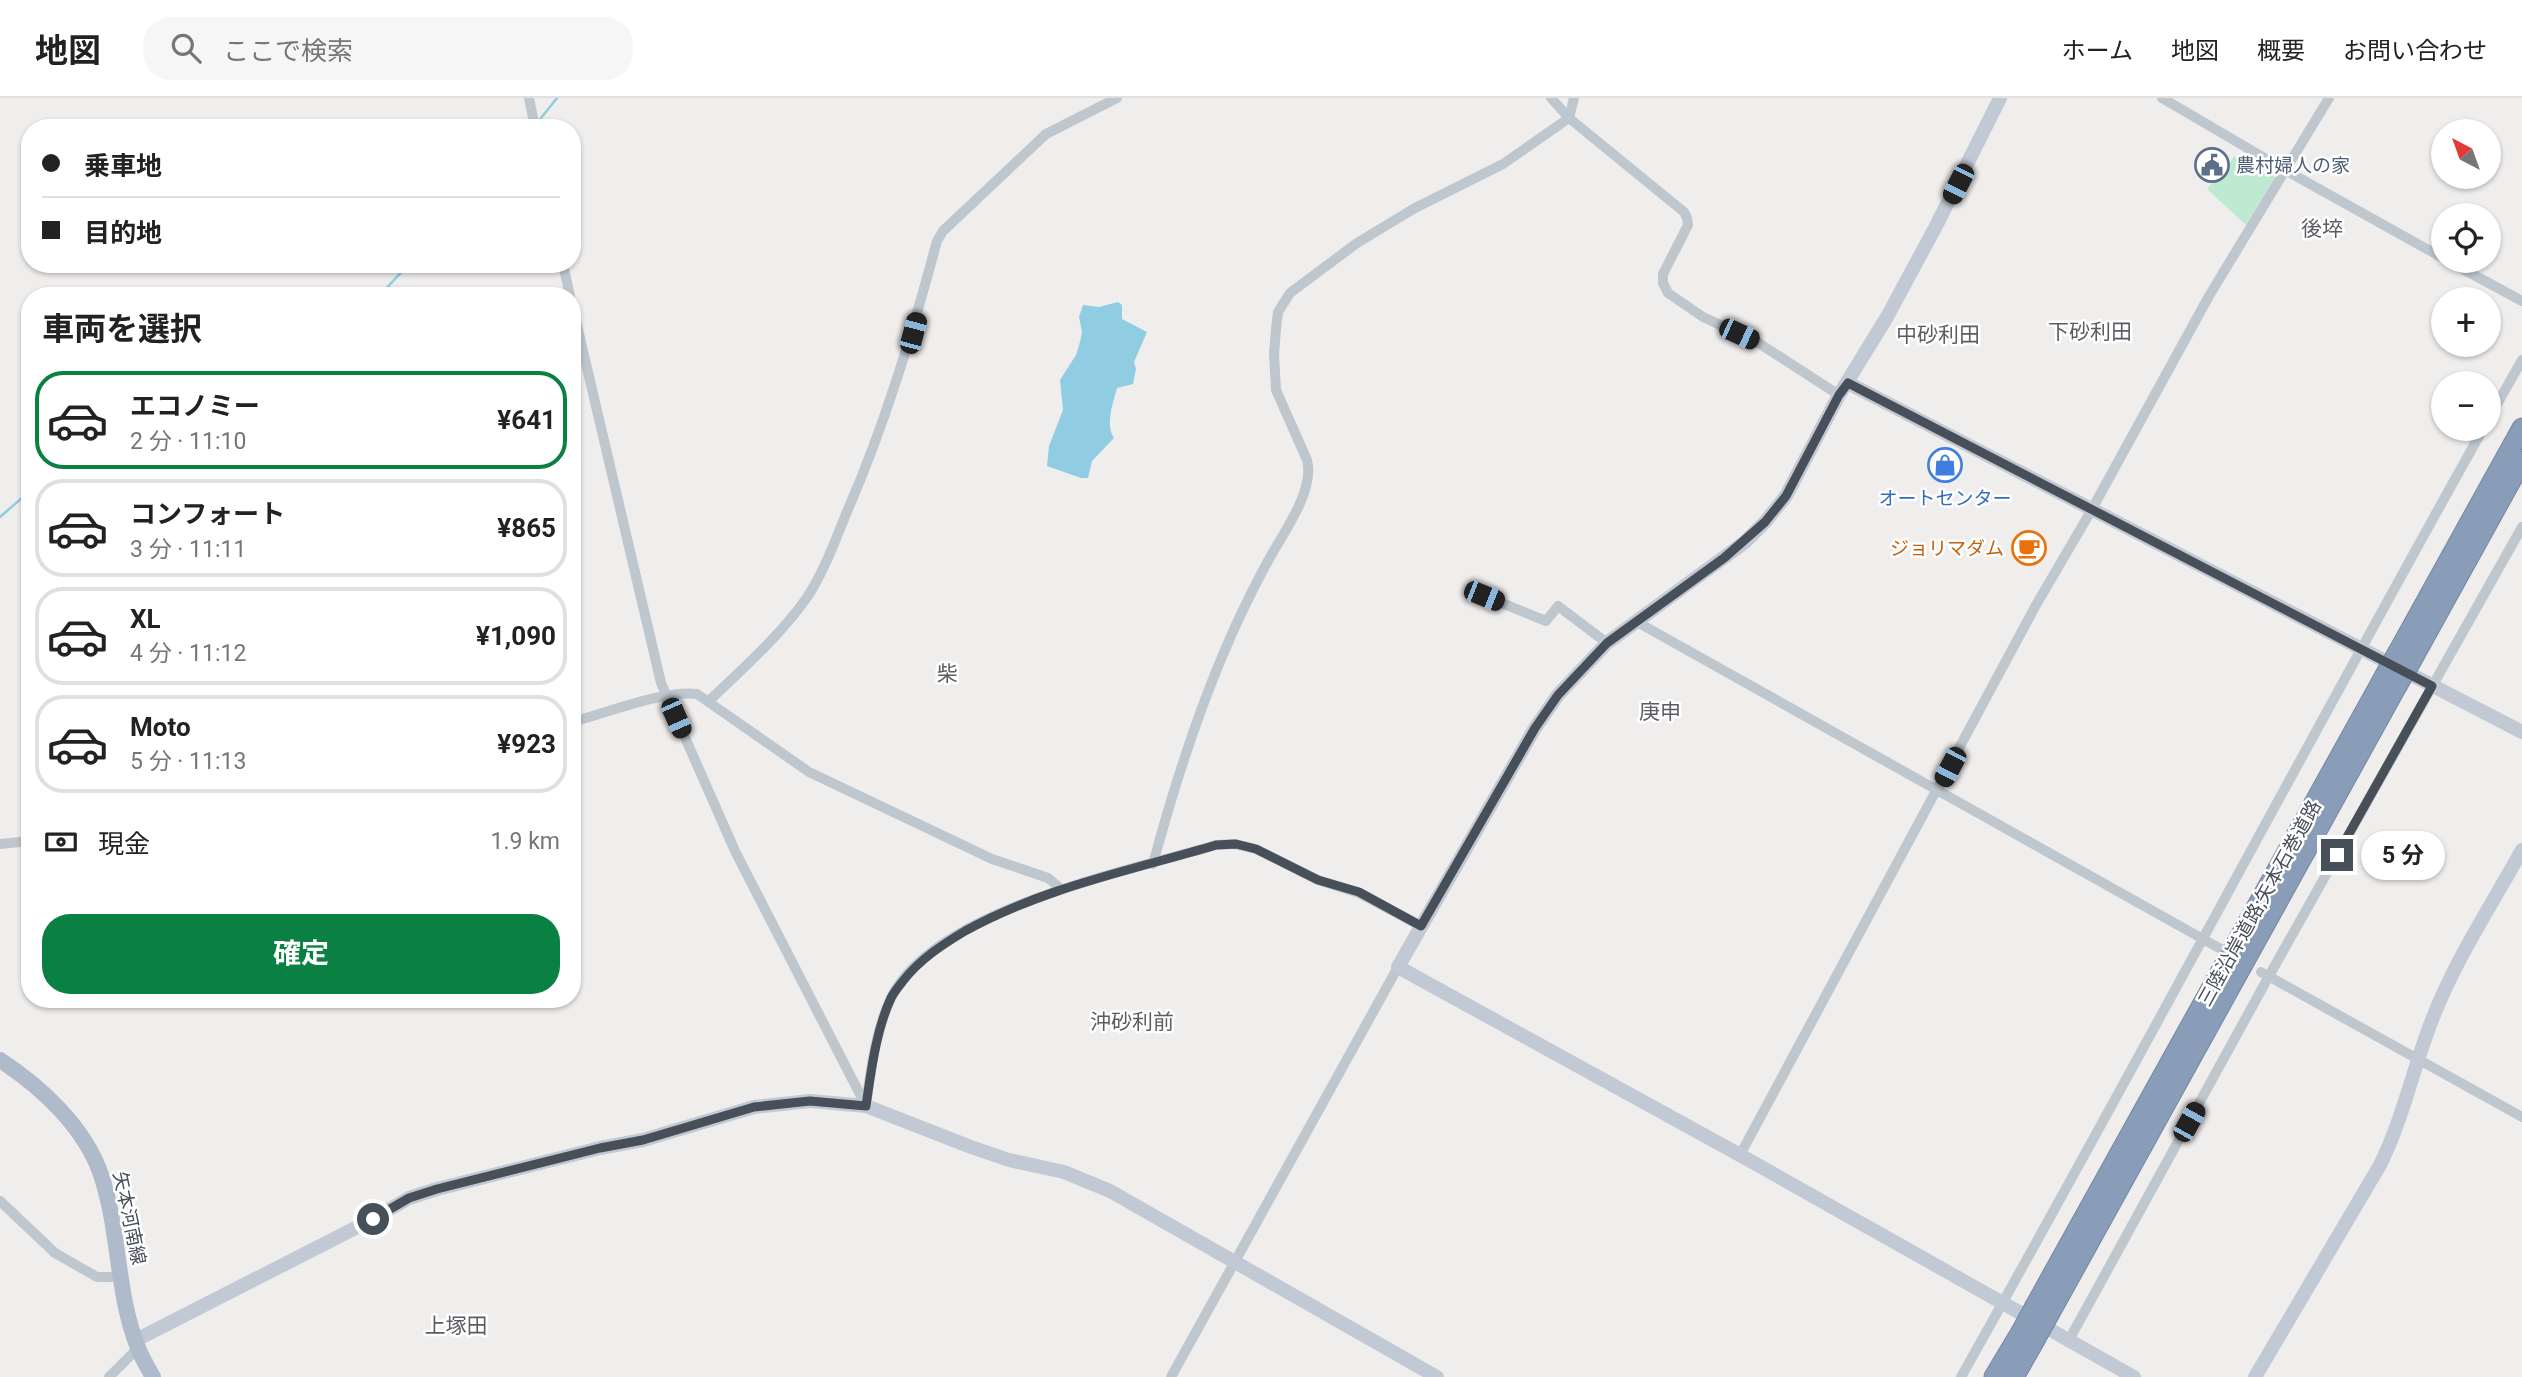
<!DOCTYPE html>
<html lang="ja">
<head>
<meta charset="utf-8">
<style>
  :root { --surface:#fff; --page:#f6f6f6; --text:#222; --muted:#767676; --line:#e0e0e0; --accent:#0b8043 }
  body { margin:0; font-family:Roboto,"Noto Sans JP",sans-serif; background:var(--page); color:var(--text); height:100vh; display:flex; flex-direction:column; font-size:26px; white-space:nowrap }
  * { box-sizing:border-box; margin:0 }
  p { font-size:23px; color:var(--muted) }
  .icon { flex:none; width:38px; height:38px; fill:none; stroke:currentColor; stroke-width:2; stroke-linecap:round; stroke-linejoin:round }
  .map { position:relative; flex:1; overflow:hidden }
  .panel { position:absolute; left:21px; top:189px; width:560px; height:721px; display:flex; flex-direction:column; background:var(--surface); border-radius:28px; box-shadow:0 2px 5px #0004 }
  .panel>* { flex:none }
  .hud { position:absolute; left:21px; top:21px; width:560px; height:154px; border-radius:28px; box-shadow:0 2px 5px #0004; display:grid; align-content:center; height:154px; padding:0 21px; background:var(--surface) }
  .needle { width:46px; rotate:319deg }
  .controls { position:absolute; left:2431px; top:21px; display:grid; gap:14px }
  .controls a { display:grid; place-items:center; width:70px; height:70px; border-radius:50%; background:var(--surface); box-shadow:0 2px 5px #0004; font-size:35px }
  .end { position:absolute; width:32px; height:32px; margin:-16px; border:9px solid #474f59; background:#fff; box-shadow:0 0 0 4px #fff }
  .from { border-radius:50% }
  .bubble { position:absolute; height:49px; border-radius:24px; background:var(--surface); box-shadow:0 2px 5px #0004; font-size:23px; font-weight:700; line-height:49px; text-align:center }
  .car { position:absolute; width:21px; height:42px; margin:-21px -10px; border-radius:9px; box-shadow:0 0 5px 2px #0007; background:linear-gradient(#222 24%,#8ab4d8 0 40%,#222 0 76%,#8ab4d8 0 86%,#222 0) }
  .hud b { display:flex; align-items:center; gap:24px; height:66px; font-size:26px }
  .hud b+b { border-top:2px solid var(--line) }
  .hud i { width:18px; height:18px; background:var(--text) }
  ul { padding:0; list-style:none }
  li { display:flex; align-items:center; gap:21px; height:98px; margin:0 14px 10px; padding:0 7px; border:4px solid var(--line); border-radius:28px }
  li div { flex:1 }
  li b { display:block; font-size:26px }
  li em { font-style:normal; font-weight:700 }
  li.selected { border-color:var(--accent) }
  li>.icon { width:63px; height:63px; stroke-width:1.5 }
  h2 { padding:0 21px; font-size:32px; line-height:84px }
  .pay { display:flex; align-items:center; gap:18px; height:77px; padding:0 21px; font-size:26px }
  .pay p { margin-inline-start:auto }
  .cta { display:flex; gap:14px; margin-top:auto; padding:14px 21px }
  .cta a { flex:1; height:80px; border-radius:28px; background:var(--accent); color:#fff; font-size:28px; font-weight:700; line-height:80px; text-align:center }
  header { display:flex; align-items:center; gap:42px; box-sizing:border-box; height:98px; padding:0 35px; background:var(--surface); border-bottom:2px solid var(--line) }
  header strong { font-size:33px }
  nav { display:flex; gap:38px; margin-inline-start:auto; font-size:24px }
  .search { width:490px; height:63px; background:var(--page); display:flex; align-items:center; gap:18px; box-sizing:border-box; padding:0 24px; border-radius:28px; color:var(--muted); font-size:26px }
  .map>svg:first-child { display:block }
  .green { fill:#bfead2 }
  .water { fill:#90cde3 }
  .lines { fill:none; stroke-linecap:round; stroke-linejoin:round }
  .stream { stroke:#90cde3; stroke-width:2.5 }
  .highway-casing { stroke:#7488a4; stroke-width:21 }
  .street { stroke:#bfc7ce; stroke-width:10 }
  .secondary { stroke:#c1c9d5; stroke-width:14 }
  .primary { stroke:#afbbca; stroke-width:16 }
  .highway { stroke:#899db8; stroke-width:19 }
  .highway-bridge-casing { stroke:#7488a4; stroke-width:21; stroke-linecap:butt }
  .highway-bridge { stroke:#899db8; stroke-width:19 }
  .route { stroke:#474f59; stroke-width:9 }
  .labels { text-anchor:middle; stroke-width:5; stroke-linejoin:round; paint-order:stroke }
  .service-label { font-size:19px; fill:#4e5e75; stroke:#fff; text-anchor:start }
  .shop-label { font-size:19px; fill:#366cbe; stroke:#fff }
  .food-label { font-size:19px; fill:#c56008; stroke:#fff; text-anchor:end }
  .street-label { font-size:19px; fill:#474f59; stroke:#fff }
  .neighbourhood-label { font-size:21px; fill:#5a5d61; stroke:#fff }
</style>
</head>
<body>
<header>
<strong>地図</strong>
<div class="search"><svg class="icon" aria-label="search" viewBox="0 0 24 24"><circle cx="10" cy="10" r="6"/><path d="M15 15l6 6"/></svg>ここで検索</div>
<nav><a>ホーム</a><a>地図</a><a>概要</a><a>お問い合わせ</a></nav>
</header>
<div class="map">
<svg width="2522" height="1279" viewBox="0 0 2522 1279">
  <rect width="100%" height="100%" fill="#f0eded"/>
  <polygon class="green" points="2234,58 2275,79 2246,127 2207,91 2216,81 2219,82"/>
  <path class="water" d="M1118,204L1122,207V221L1147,234L1134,264L1136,271L1133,286L1117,290C1113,305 1105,327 1114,340L1092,363L1088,380H1081L1047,368L1049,348L1063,312L1060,282L1076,257L1080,244L1082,234L1079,219L1083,207L1099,209Z"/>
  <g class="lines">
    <g class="stream">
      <polyline points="537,25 557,0"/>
      <polyline points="379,198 409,166"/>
      <polyline points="0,419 30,393"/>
    </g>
    <g class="highway-casing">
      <g id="highway">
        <polyline points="2398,554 2522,330"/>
        <polyline points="2412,562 2522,363"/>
        <polyline points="2035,1208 2384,579"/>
        <polyline points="2050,1215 2397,588"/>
        <polyline points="1994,1279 2021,1234"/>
        <polyline points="2014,1279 2035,1242"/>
      </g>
    </g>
    <g class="street">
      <polyline points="529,0 535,30"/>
      <polyline points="1551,0 1569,20 1684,114 1687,120 1688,127 1663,176 1663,185 1668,195 1703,219 1757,244 1839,297"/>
      <polyline points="2162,0 2285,72 2443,160"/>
      <polyline points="2448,163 2522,203"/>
      <polyline points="563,166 570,198"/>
      <polyline points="572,206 661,585 735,753 866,1008"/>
      <polyline points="2488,322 2522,262"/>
      <polyline points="1484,498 1546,523 1558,508 1607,545"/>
      <polyline points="1637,524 2219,850"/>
      <path d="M709,603C743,570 781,537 808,498C824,473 835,443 846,416C885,327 912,236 937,143L943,133L1046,36L1117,0"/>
      <path d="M572,624C607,615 664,592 697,596L809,674L992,761L1048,780L1060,790"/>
      <polyline points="0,746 30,743"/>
      <path d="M1153,766C1181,662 1216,558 1268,463C1283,435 1315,393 1307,362L1276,292L1274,256L1276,231L1278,214L1290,195L1357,145L1415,110L1503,66L1569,20L1574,0"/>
      <polyline points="2261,874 2522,1019"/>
      <path d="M866,1008C870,974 876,932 891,900C933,812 1129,773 1216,747L1235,746L1256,751L1318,782L1359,795L1421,828"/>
      <polyline points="1740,1057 2036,507 2091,413 2209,198 2329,0"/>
      <polyline points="0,1103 55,1155 97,1179 121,1179"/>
      <polyline points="2069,1242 2269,878 2522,429"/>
      <polyline points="109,1279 138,1250"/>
      <polyline points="1171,1279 1398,869"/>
      <path d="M1961,1279C2138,965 2307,645 2483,331"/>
    </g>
    <g class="secondary">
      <polyline points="2000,0 1936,128 1887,219 1839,297 1786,398 1765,424 1745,444 1607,545 1558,597 1535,630 1398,869 1740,1057 2134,1279"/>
      <polyline points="1848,285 2522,634"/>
      <polyline points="136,1242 373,1121 409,1100 437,1091 600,1050 643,1042 754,1009 810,1003 866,1008 971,1049 1009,1062 1064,1074 1110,1093 1437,1279"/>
      <path d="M2255,1279L2380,1067C2403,1021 2413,970 2432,922C2455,862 2491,808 2522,752"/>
    </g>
    <path class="primary" d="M0,962C41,989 85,1029 101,1077C120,1133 116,1195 138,1250C142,1260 148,1270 153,1279"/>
    <use href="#highway" class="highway"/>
    <g class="highway-bridge-casing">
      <g id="highway-bridge">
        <polyline points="2384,579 2398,554"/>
        <polyline points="2397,588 2412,562"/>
        <polyline points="2021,1234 2035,1208"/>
        <polyline points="2035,1242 2050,1215"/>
      </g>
    </g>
    <use href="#highway-bridge" class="highway-bridge"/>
  </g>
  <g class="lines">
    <path class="route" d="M373,1121L409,1100L437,1091L600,1050L643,1042L754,1009L810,1003L866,1008C871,974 876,932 891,900C894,894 899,888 903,883C920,861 942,847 965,833C1045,789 1129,773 1216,747L1236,746L1256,751L1318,782L1359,794L1421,828L1535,630L1558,597L1607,545L1724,460L1765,424L1786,398L1839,297L1848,285L2432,588L2337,757"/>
  </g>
  <defs>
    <g id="civic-ring" transform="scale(1.75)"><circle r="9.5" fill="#fff" stroke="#5c6f8a" stroke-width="1.5"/><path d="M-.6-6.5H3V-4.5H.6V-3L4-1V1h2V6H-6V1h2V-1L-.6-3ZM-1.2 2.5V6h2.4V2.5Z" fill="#5c6f8a"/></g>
    <g id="shop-ring" transform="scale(1.75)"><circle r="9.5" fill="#fff" stroke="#3f7fe0" stroke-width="1.5"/><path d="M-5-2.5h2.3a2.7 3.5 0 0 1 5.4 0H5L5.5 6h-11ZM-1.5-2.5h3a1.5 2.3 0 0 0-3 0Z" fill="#3f7fe0"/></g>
    <g id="cafe-ring" transform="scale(1.75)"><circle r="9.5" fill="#fff" stroke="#e8710a" stroke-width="1.5"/><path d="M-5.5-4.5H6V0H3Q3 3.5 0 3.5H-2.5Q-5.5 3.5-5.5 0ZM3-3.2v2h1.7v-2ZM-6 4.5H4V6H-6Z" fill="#e8710a"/></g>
  </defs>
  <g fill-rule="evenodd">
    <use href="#civic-ring" x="2212" y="67"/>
    <use href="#shop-ring" x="1945" y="367"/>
    <use href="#cafe-ring" x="2029" y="450"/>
  </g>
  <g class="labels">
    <g class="service-label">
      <text x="2236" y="74">農村婦人の家</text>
    </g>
    <g class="shop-label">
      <text x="1945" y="407">オートセンター</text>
    </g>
    <g class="food-label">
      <text x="2004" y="457">ジョリマダム</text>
    </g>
    <g class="street-label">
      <text transform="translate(2259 805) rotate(-61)" y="7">三陸沿岸道路;矢本石巻道路</text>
      <text transform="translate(130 1120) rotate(78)" y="7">矢本河南線</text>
    </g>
    <g class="neighbourhood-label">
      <text x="2322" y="138">後埣</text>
      <text x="2090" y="241">下砂利田</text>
      <text x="1938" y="244">中砂利田</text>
      <text x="947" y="583">柴</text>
      <text x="1660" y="621">庚申</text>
      <text x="1132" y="931">沖砂利前</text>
      <text x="456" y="1235">上塚田</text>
    </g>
  </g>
</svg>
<div class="controls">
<a><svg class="needle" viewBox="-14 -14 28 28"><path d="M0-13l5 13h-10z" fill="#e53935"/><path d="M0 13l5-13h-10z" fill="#767676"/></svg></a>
<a><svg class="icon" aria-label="locate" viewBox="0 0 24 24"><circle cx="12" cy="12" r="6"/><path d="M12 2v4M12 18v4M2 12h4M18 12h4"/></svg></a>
<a>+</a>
<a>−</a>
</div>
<i class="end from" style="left:373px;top:1121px"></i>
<i class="end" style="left:2337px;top:757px"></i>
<div class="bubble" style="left:2361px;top:733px;width:84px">5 分</div>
<i class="car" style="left:1958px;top:86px;rotate:207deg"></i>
<i class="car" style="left:913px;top:235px;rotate:15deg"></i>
<i class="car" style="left:1739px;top:236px;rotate:115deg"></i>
<i class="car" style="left:1484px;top:498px;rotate:112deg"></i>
<i class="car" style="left:676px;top:620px;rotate:156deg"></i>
<i class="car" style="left:1950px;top:669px;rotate:208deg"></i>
<i class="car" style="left:2189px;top:1024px;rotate:29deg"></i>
<div class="hud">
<b><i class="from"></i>乗車地</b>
<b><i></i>目的地</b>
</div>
<section class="panel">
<h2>車両を選択</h2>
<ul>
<li class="selected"><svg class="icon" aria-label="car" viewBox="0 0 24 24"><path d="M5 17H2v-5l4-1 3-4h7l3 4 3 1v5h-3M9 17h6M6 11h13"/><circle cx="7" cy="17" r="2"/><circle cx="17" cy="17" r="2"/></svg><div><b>エコノミー</b><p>2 分 · 11:10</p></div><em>¥641</em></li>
<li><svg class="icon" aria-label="car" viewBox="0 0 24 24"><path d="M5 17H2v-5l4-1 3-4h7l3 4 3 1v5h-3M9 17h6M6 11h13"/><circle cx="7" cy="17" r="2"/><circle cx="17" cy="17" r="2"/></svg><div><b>コンフォート</b><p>3 分 · 11:11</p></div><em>¥865</em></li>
<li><svg class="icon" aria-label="car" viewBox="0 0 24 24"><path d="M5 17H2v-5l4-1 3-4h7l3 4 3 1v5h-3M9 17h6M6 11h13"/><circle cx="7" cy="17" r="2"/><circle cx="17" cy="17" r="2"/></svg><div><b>XL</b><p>4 分 · 11:12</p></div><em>¥1,090</em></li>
<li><svg class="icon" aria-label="car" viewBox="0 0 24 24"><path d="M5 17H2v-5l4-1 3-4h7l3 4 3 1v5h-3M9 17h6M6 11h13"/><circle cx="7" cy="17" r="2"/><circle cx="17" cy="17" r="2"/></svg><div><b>Moto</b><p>5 分 · 11:13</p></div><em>¥923</em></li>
</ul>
<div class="pay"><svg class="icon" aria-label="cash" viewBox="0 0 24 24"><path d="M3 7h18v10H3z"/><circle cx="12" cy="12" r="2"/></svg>現金<p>1.9 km</p></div>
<div class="cta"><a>確定</a></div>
</section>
</div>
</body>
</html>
